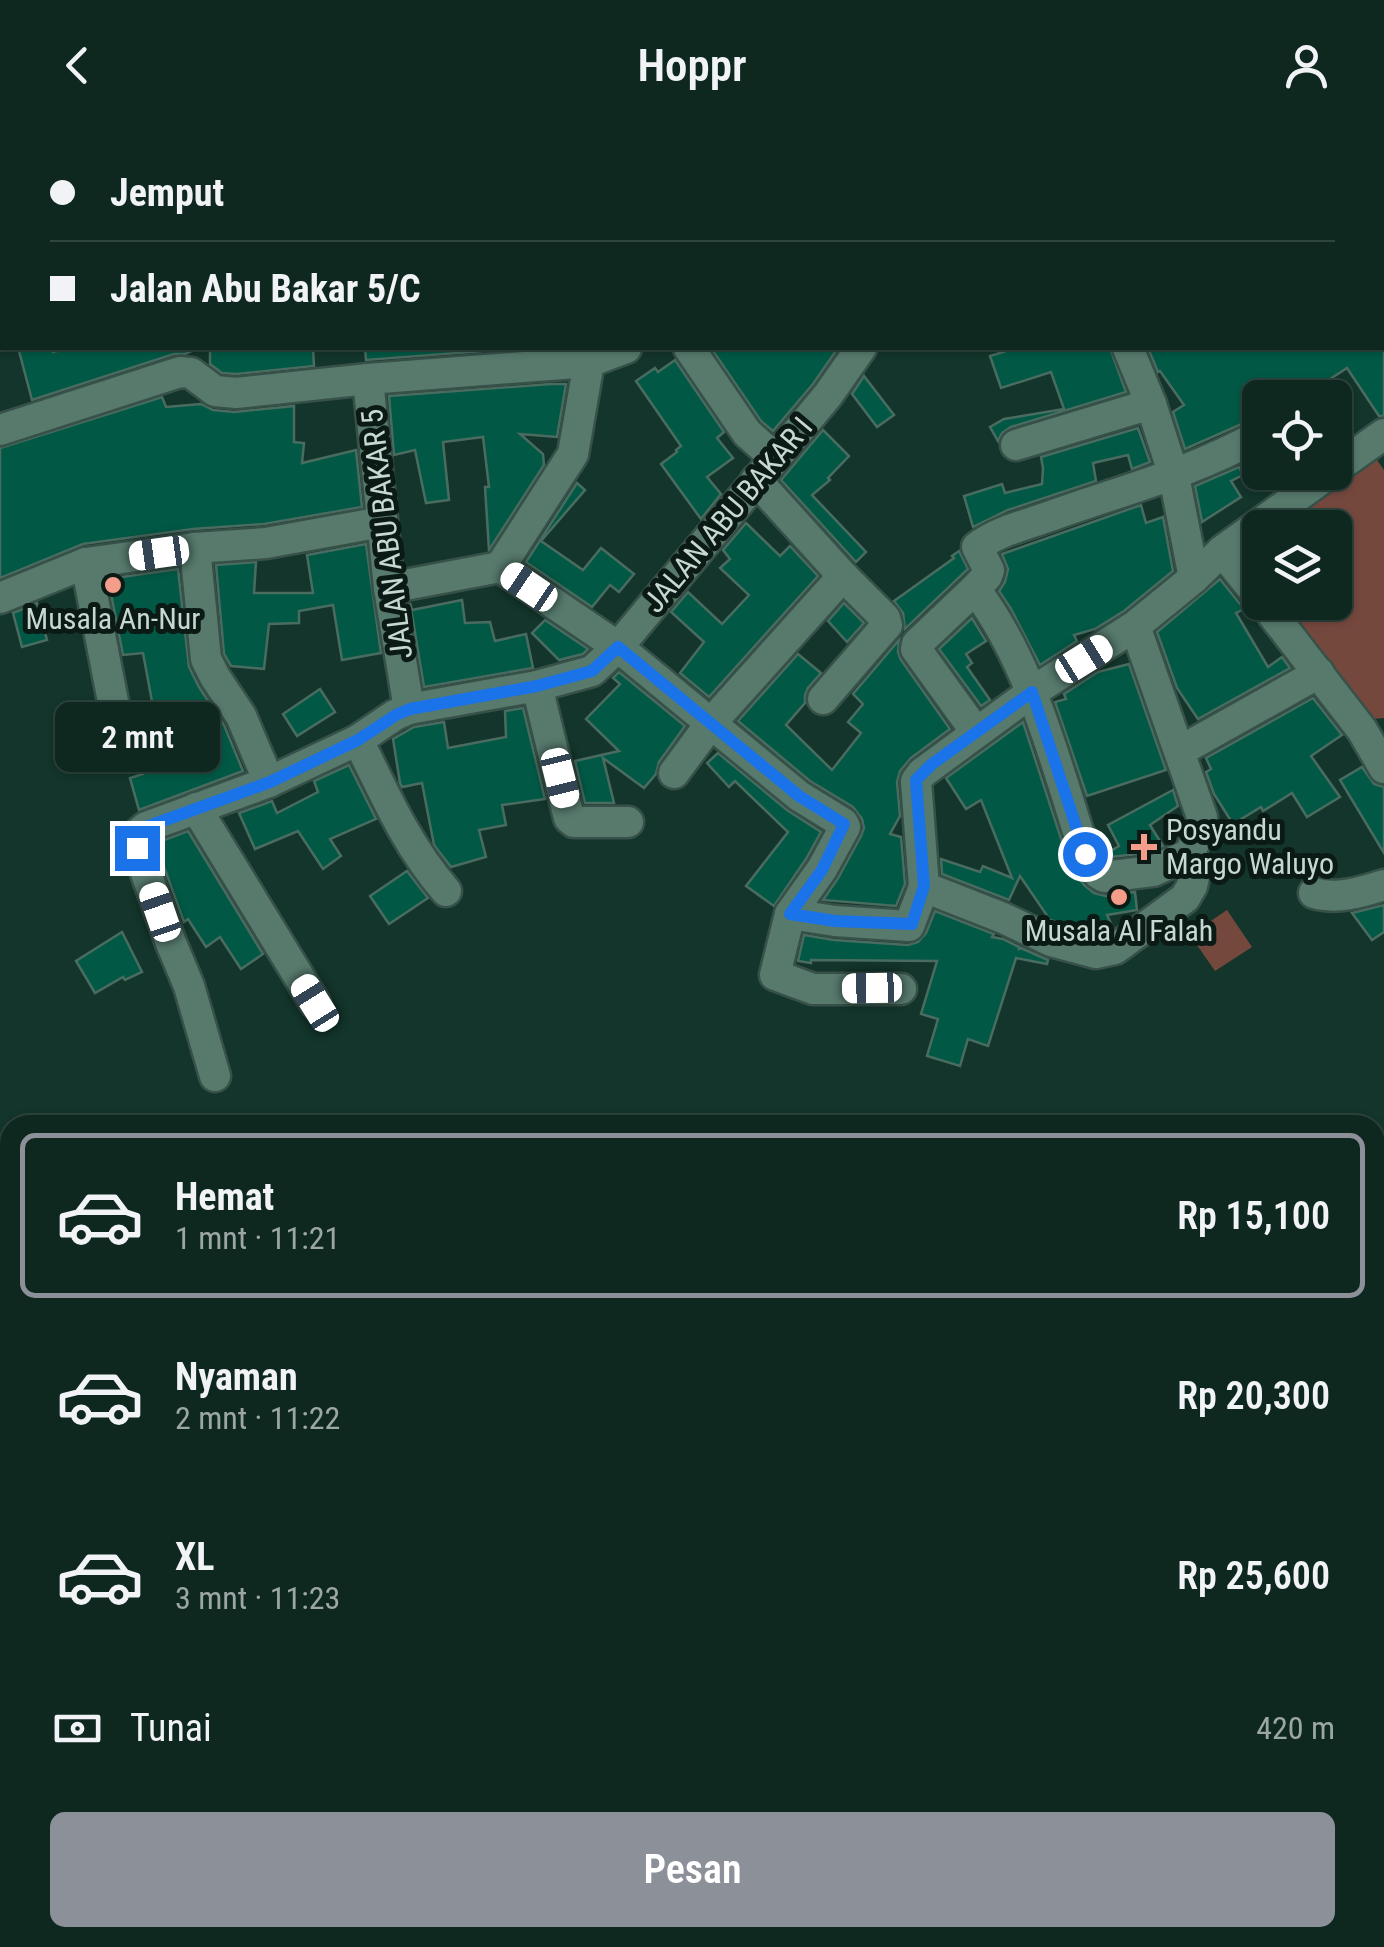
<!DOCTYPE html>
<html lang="id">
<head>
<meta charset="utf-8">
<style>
  :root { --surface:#0e2820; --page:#1c342d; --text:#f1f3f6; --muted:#9ba6a5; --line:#2e443e; --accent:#8c9099 }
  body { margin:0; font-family:"Roboto Condensed",sans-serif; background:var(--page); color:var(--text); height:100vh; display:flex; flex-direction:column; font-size:38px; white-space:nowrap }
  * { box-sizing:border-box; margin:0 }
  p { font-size:32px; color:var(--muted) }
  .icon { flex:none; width:55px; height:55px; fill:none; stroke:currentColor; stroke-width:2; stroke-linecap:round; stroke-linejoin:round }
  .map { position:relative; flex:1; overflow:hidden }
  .panel { position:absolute; left:0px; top:985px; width:1385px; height:832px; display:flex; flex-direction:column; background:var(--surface); border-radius:30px 30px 0 0; box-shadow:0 2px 8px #0004,0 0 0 2px var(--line) }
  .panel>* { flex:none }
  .banner { position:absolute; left:0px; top:0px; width:1385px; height:220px; box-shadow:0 2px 8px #0004,0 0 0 2px var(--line); display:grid; align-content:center; height:220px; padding:0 50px; background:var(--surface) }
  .fabs { position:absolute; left:1242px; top:250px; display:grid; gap:20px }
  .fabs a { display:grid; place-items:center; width:110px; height:110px; border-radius:15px; background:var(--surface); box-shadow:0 2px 8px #0004,0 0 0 2px var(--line); font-size:50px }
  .end { position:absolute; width:45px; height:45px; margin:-22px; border:12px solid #1a73e8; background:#fff; box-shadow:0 0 0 5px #fff }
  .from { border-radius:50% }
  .bubble { position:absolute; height:70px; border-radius:15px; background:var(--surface); box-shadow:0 2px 8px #0004,0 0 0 2px var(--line); font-size:32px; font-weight:600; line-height:70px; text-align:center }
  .car { position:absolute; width:30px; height:60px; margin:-30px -15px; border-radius:12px; box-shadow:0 0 8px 2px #0007; background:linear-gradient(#fff 24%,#345 0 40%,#fff 0 76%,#345 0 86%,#fff 0) }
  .banner b { display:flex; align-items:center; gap:35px; height:95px; font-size:38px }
  .banner b+b { border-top:2px solid var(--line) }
  .banner i { width:25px; height:25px; background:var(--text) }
  ul { padding:18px 0 0; list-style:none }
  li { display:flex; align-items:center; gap:30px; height:165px; margin:0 20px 15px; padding:0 30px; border:5px solid transparent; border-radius:15px }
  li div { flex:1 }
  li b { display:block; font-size:38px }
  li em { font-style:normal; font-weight:600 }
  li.on { border-color:var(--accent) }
  li>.icon { width:90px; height:90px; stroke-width:1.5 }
  .pay { display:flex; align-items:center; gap:25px; height:110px; padding:0 50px; font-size:38px }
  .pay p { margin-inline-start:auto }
  .primary-button { display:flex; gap:20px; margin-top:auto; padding:20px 50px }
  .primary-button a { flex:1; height:115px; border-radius:15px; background:var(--accent); color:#fff; font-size:40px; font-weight:600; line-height:115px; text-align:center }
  header { display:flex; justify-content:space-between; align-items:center; height:130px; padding:0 50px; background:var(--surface); font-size:45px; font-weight:600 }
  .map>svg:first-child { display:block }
  .built { fill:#144033 }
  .green { fill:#75483e }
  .building { fill:#015945; stroke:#4a6c60; stroke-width:2.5 }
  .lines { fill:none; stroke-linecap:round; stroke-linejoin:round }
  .minor-casing { stroke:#375149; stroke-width:35 }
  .minor { stroke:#577a6d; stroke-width:30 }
  .route { stroke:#1a73e8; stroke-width:12 }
  .poi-dot { fill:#f49d8a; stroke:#0c1a15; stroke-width:4 }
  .labels { text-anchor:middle; stroke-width:10; stroke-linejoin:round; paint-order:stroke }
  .street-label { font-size:30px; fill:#c6d8d1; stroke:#0c1a15 }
  .poi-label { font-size:30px; fill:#c6d8d1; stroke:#0c1a15 }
</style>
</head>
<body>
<header><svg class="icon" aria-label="back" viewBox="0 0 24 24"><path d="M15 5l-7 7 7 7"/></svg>Hoppr<svg class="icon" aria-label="person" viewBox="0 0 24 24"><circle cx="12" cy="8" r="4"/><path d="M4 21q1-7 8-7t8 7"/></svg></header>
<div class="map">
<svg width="1384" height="1817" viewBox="0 0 1384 1817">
  <rect width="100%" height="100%" fill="#13352b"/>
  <polygon class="built" points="1384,1217 1384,1687 1375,1696 1375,1222"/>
  <g class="green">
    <polygon points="1370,320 1384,340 1384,588 1361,590 1276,473 1335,472 1335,398 1268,398"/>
    <polygon points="1227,780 1252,817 1215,841 1190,805"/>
  </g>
  <g class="building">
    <polygon points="33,218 52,218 53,222 69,218 198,218 185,224 174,224 32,270 19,221"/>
    <polygon points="210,218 313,218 314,236 236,244 222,243 210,234"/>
    <polygon points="365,218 483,218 483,221 366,230"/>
    <polygon points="711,218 838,218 813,254 773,301 761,291"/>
    <polygon points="1016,218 1110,218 1126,262 1011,297 1002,303 998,311 990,297 1004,289 1064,279 1051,242 1001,258 990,226"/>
    <polygon points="1148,218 1384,218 1384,286 1379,286 1347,238 1301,268 1260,268 1260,286 1185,319 1173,282 1184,275 1160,241 1158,242"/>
    <polygon points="675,230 724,302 717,308 733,328 707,347 721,364 701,389 661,334 677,322 676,320 681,316 636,251 655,238 658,242"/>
    <polygon points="864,246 894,285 877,297 852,264"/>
    <polygon points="551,254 566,254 557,307 520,304 543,324 544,335 489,420 485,357 489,357 483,307 443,312 449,370 426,373 415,320 394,325 389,266"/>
    <polygon points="162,267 166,277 201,274 213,280 234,282 294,276 294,312 304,313 302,333 356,320 362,377 264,394 193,399 83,414 0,448 0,318"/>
    <polygon points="1138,298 1150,332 1132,339 1128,325 1093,333 1096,351 1008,380 973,397 964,366 1002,354 1005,363 1042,354 1043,338 1041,327"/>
    <polygon points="823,300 849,326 828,348 830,350 812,365 866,422 856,432 781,350"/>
    <polygon points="1239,337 1243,345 1231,351 1241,367 1202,392 1195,356"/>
    <polygon points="577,353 585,360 541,411 583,440 601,418 634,444 619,462 610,455 592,477 526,432"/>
    <polygon points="1141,375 1146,393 1163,387 1173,441 1124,481 1095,499 1074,505 1077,511 1040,535 1011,479 999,461 1005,452 1008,439 1002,424"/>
    <polygon points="746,393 780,426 790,416 818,446 709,567 680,543 704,512 671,482 688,462 722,494 749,465 720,438 730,429 723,420"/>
    <polygon points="366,414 381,523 342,530 333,475 299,481 299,493 269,494 264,539 231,536 224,524 216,435 256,432 254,463 313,463 307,425"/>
    <polygon points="959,421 968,439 905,499 903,483 894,471 954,428 952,426"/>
    <polygon points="178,439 189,537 199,557 224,595 243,641 139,680 130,648 143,644 131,604 134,599 156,593 143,523 123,525 108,449"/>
    <polygon points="1220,449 1244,479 1236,483 1268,537 1282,527 1290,538 1198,589 1177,558 1157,502"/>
    <polygon points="462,470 465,493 490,492 495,511 526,504 533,538 424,557 410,473 412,480"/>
    <polygon points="37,473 47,510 22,517 13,483"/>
    <polygon points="844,473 864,493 847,512 828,491"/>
    <polygon points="972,488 986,511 966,524 972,533 967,537 990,570 981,576 939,519"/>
    <polygon points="545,490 588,519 583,524 559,530 532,503"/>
    <polygon points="899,510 898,522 901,530 950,599 911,628 900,641 897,652 900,686 890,704 901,707 905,754 896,776 823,770 838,748 861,706 864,698 862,689 853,677 810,651 738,591 798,524 821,543 808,558 805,565 805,573 786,595 832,640 861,603 848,592 863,574 853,564"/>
    <polygon points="1129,534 1166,640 1087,666 1055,572 1066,569 1064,564 1098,542"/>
    <polygon points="619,542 685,596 659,632 656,644 644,658 603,628 614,673 585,673 575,631 619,621 586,589 620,554 613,548"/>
    <polygon points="320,559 335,582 297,606 283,584"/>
    <polygon points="1313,568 1342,605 1311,626 1340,667 1307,687 1292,663 1263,681 1261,677 1233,694 1214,664 1206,642 1211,639 1206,628"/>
    <polygon points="523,578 545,669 502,675 506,695 479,700 486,727 451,737 434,715 422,653 402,657 400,653 393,609 414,597 444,592 448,618 506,607 505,581"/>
    <polygon points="1023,592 1069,733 1084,755 1094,763 1106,766 1135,762 1137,780 1107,785 1113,798 1107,801 1096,804 1050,790 1020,746 1009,770 942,744 941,729 980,742 983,736 1012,748 981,670 966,679 946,648"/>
    <polygon points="718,623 787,680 821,702 806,729 774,776 746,756 788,702 735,651 729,657 707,633"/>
    <polygon points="349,635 376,689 330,709 341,726 323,739 298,701 255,719 239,683 272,671 277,683 318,662 314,651"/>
    <polygon points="1362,637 1374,654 1384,657 1384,723 1340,650"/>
    <polygon points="1173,660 1178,676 1150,695 1163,716 1148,723 1110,727 1107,723 1119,716 1108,695"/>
    <polygon points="188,701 263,824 241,839 220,807 206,817 188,789 184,792 156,715 156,713"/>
    <polygon points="407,741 428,768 389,794 370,766"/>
    <polygon points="1384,775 1384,802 1372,810 1352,783"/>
    <polygon points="935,781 994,804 992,807 1003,809 1019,817 1019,819 1021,818 1048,830 1047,834 1016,828 988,916 968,909 960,936 927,926 938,889 921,884 937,831 811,830 811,833 798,831 804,805 834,810 908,815 918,812 926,803"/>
    <polygon points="122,802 142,842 125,850 123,847 95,863 76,831"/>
  </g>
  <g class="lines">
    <g class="minor-casing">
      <g id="minor">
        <polyline points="1343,0 1344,2"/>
        <polyline points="950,2 957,0"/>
        <polyline points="1275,2 1281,0"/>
        <polyline points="1382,74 1384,76"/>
        <polyline points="689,218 747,303 775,328"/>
        <polyline points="1128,218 1151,274 1174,346 1194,448"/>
        <polyline points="0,300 180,242 191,243 215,261 236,263 368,249"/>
        <polyline points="1016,315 1151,274"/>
        <polyline points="1335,339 1384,304"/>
        <polyline points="195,418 206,529 215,547 241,586 269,652"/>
        <polyline points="1222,421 1260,468"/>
        <polyline points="86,433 117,592"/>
        <polyline points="500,437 573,324 589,232"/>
        <polyline points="389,458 500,437 618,517 799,666 843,693 845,697 822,739 790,784 775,845 813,859 901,859"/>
        <polyline points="975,459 917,514 916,519 976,602"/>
        <polyline points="0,468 86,433 195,418 266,413 382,392"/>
        <polyline points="1263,472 1362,600 1384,638"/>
        <polyline points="1135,496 1202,687 1201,695 1190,724 1195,742 1192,756 1185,768 1115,819 1096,823 1051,811 1003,788 924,757 916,651 922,643 1032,562 1135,496 1194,448 1222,421 1331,342"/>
        <polyline points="537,556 569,688 574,692 628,692"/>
        <polyline points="823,569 887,495 885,488 843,446"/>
        <polyline points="409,579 389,458 368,249 589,232 626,218"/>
        <path d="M358,610C384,663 407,716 446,761"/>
        <polyline points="1180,621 1319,543"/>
        <polyline points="674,643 711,593 843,446 756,350"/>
        <polyline points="196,678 315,873"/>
        <path d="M1190,724L1153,741L1104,747L1099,744L1085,723C1056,635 1032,534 975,459L987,446L989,440L977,417C999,400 1030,394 1056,384C1127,359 1193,342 1260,305"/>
        <path d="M1314,763C1337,770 1362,762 1384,755"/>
        <polyline points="790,784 835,791 909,796 924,757"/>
        <polyline points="215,946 189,856 171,813 137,718 138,704 146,697 269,652 358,610 395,585 409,579 537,556 592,541 618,517 828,265 861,218"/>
        <polyline points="0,1495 10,1508"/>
        <polyline points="0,1600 10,1614"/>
        <polyline points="0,1715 10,1709"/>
        <polyline points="1375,1769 1384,1758"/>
        <polyline points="506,1808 509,1817"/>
        <polyline points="638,1808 641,1817"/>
        <polyline points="780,1808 784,1817"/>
        <polyline points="33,1817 48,1808"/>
        <polyline points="158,1817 173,1808"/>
        <polyline points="1335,1817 1343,1808"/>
      </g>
    </g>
    <use href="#minor" class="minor"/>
  </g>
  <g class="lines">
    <polyline class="route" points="137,718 138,704 146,697 270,652 358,610 396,585 410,579 537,556 592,541 618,517 799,666 844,694 822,740 790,784 835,791 912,794 924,756 916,650 932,634 1032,562 1085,724"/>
  </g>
  <g class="poi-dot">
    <circle cx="113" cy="455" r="10"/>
    <path d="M1139 702h10v10h10v10h-10v10h-10v-10h-10v-10h10z"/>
    <circle cx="1119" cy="767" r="10"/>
  </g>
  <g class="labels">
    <g class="street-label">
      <text transform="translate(728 385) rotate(-50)" y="10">JALAN ABU BAKAR I</text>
      <text transform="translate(387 404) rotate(-97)" y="10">JALAN ABU BAKAR 5</text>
    </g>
    <g class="poi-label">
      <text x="113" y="499">Musala An-Nur</text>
      <text x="1166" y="710" text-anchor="start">Posyandu<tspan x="1166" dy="34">Margo Waluyo</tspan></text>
      <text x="1119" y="811">Musala Al Falah</text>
    </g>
  </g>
</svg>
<div class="fabs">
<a><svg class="icon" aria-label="locate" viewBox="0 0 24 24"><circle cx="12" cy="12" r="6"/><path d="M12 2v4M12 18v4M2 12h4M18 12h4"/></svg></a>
<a><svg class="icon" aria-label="layers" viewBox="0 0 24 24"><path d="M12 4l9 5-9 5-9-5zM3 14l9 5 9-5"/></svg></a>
</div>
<i class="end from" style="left:1085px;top:724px"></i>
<i class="end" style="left:137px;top:718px"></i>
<div class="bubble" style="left:55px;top:572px;width:165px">2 mnt</div>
<i class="car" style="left:159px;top:423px;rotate:262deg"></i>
<i class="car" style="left:529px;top:457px;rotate:304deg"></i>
<i class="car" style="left:1084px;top:529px;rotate:58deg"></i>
<i class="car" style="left:560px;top:648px;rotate:166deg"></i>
<i class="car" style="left:160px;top:782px;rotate:341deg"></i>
<i class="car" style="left:872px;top:858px;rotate:269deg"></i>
<i class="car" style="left:315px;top:873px;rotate:328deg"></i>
<div class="banner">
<b><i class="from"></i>Jemput</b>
<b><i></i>Jalan Abu Bakar 5/C</b>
</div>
<section class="panel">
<ul>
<li class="on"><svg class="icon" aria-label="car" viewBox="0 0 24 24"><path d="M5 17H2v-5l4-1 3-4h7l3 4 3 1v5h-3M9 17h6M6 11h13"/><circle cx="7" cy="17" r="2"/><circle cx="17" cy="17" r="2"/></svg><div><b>Hemat</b><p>1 mnt · 11:21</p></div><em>Rp 15,100</em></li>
<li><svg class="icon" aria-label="car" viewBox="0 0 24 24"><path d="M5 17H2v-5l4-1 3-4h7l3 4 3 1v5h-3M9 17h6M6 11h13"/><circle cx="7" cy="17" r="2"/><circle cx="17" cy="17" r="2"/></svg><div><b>Nyaman</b><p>2 mnt · 11:22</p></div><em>Rp 20,300</em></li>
<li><svg class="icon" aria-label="car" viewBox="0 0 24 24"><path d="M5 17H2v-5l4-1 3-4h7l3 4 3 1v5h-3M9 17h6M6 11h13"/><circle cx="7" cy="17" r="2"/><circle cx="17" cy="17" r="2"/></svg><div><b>XL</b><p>3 mnt · 11:23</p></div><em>Rp 25,600</em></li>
</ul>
<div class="pay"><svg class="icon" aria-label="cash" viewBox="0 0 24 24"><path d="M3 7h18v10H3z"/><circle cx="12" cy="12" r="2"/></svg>Tunai<p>420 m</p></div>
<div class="primary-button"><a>Pesan</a></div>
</section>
</div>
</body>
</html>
